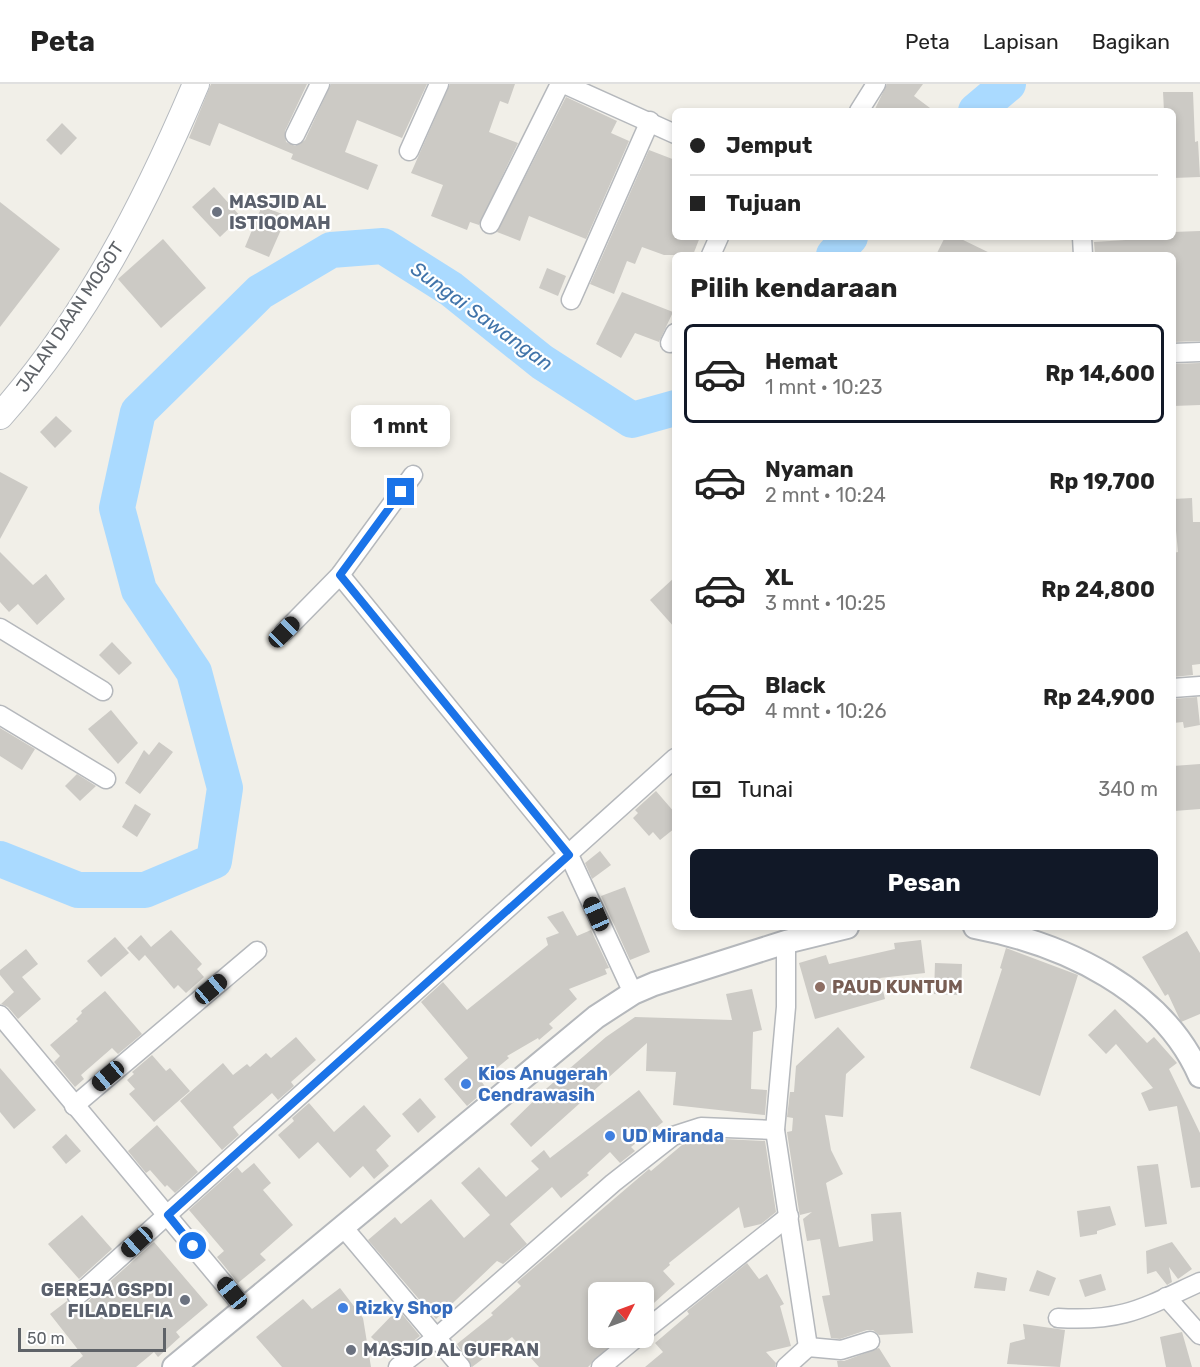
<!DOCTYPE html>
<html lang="id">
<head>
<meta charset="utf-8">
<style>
  :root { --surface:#fff; --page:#f2f2f2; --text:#222; --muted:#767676; --line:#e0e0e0; --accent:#111827 }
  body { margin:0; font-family:Rubik,sans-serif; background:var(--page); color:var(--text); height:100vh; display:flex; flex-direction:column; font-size:22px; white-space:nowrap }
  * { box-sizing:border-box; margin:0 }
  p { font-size:20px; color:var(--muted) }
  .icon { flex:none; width:33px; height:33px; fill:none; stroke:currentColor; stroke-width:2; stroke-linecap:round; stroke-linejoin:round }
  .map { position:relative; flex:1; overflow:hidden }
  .panel { position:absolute; left:672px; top:168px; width:504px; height:678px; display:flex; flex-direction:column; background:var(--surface); border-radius:9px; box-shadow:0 3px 9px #0003 }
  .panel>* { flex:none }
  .guide { position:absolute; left:672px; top:24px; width:504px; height:132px; border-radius:9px; box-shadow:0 3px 9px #0003; display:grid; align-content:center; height:132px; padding:0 18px; background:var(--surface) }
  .needle { width:39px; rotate:49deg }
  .tools { position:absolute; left:588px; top:1198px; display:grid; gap:12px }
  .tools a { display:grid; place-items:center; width:66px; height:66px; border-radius:9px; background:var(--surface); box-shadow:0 3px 9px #0003; font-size:30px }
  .scale { position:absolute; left:18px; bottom:15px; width:148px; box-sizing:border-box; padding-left:6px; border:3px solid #5f6368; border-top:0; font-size:16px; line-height:21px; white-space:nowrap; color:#5f6368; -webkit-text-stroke:4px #fff; paint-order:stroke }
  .end { position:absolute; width:27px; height:27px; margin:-14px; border:8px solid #1a73e8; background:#fff; box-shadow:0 0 0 3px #fff }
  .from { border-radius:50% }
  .bubble { position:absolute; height:42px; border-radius:9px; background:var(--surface); box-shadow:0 3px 9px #0003; font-size:20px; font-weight:700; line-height:42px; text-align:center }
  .car { position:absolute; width:18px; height:36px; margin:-18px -9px; border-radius:8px; box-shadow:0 0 4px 2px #0007; background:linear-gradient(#222 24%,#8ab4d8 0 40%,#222 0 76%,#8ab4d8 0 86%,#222 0) }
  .guide b { display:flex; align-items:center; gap:21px; height:57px; font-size:22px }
  .guide b+b { border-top:2px solid var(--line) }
  .guide i { width:15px; height:15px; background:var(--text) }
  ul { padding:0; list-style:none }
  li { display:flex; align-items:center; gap:18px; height:99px; margin:0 12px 9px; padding:0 6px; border:3px solid transparent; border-radius:9px }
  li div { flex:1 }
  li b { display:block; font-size:22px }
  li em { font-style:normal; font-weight:700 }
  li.active { border-color:var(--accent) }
  li>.icon { width:54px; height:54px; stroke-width:1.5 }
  h2 { padding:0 18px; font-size:27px; line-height:72px }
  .pay { display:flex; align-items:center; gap:15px; height:66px; padding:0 18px; font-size:22px }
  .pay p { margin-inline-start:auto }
  .primary-button { display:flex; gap:12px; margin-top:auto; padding:12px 18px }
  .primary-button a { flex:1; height:69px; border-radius:9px; background:var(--accent); color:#fff; font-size:24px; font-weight:700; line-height:69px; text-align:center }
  header { display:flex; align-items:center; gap:36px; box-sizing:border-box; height:84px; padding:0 30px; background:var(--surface); border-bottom:2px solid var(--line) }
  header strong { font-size:28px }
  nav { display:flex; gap:33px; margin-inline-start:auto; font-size:21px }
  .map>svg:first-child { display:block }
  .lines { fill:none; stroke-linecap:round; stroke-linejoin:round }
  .river { stroke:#aadaff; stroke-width:36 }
  .building { fill:#cccac5 }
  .minor-casing { stroke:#b5b8bc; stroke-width:21 }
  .tertiary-casing { stroke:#b5b8bc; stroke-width:26 }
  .secondary-casing { stroke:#b6babf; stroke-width:28 }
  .minor { stroke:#fff; stroke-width:18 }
  .tertiary { stroke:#fff; stroke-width:22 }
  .secondary { stroke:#fff; stroke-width:26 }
  .route { stroke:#1a73e8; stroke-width:8 }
  .worship-dot { fill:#6b7280; stroke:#fff; stroke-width:2 }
  .education-dot { fill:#8d6e63; stroke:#fff; stroke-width:2 }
  .shop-dot { fill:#3f7fe0; stroke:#fff; stroke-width:2 }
  .labels { text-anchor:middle; stroke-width:4.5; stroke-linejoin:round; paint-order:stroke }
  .worship-label { font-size:18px; font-weight:bold; fill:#5b616d; stroke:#fff; text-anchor:start }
  .street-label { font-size:18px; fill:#5f6368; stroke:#fff }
  .education-label { font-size:18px; font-weight:bold; fill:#785e54; stroke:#fff; text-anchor:start }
  .shop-label { font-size:18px; font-weight:bold; fill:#366cbe; stroke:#fff; text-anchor:start }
  .water-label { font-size:20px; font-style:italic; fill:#4174aa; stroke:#fff }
</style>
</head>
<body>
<header>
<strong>Peta</strong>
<nav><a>Peta</a><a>Lapisan</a><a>Bagikan</a></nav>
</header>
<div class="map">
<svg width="1200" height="1283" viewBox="0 0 1200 1283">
  <rect width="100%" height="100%" fill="#f1efe8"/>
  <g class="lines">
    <g class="river">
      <polyline points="976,27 1008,0"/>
      <polyline points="834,171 850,153"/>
      <polyline points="0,775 78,806 145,806 214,777 225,704 194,588 139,506 117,424 138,328 260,208 331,166 383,162 451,205 542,278 632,336 675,324"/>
    </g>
  </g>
  <g class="building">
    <polygon points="211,0 307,0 285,47 286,58 295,62 305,56 331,0 427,0 402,54 357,36 345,68 378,81 368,106 291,75 293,70 219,39 210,62 189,54"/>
    <polygon points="450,0 515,0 508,20 500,17 489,48 518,59 479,141 470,138 467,146 431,132 443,101 411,89"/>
    <polygon points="887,0 923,0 914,12 934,27 874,27"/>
    <polygon points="1163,8 1193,8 1195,58 1198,57 1200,93 1173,94 1173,27 1164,27"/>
    <polygon points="566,13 617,37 611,49 629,57 586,155 529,132 520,157 497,148"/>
    <polygon points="62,39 77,54 61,71 46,56"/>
    <polygon points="649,66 675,76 675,153 700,153 693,171 664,171 642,163 635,180 627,177 614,210 590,200"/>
    <polygon points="214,103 241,133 220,153 192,123"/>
    <polygon points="0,118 60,165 0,243"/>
    <polygon points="262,122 287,132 269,173 245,163"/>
    <polygon points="1200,147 1200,257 1173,258 1173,171 1095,171 1094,158 1173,153 1173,148"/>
    <polygon points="945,153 957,153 994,171 936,171"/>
    <polygon points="163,155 206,204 161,244 118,195"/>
    <polygon points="547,184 566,192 558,212 539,204"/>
    <polygon points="622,208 673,228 659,258 635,249 621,274 596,260"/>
    <polygon points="1200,279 1200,321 1173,322 1173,280"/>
    <polygon points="56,332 72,347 55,364 40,348"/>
    <polygon points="0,388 28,403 0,455"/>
    <polygon points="1192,414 1193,438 1200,438 1200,580 1192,581 1193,591 1173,593 1173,469 1178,468 1173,415"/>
    <polygon points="0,468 33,501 46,490 65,515 37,541 18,520 9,528 0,518"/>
    <polygon points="675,493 675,544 650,516"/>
    <polygon points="112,558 132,579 119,591 99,571"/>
    <polygon points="1197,613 1200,641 1184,644 1183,638 1173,639 1173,615"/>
    <polygon points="111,626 138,659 118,680 88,645"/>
    <polygon points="0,644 35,665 22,686 0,672"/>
    <polygon points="159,658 173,668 140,710 125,699 144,666 149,671"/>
    <polygon points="1200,680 1200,725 1174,727 1173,682"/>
    <polygon points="77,690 96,702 80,717 65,702"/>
    <polygon points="656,707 675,729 675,744 660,756 653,748 649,752 633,734 638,729 635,726"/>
    <polygon points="135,720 151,730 137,753 122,743"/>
    <polygon points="600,767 611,781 592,795 585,779"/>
    <polygon points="625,803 650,868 630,876 601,812"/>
    <polygon points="563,827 577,852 591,846 609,884 605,885 607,890 569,905 577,915 549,940 553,944 539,956 538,954 507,972 509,974 481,997 487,1005 467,1022 444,995 468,974 421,918 443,898 467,926 548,861 546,854 559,849 547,833"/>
    <polygon points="171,846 202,880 197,885 204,893 186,909 178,901 174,905 145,871 139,877 127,864 141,851 151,863"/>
    <polygon points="1187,847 1200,869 1200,930 1181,938 1168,910 1165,912 1142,873"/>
    <polygon points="115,853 129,869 101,893 87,877"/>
    <polygon points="921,856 925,889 880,894 885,915 815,935 799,879 826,871 829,880 895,865 894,859"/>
    <polygon points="1006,864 1078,891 1040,1012 970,984 1002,885 1000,884"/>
    <polygon points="26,865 38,880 22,893 41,915 18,935 8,923 1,920 14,908 0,891 0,886"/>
    <polygon points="935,879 962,880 961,911 934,910"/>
    <polygon points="752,905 762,946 753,948 751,1005 767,1006 765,1031 673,1021 676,988 646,987 647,959 531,1063 510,1040 547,1004 606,953 635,933 732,936 726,910"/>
    <polygon points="105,907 142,950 118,970 112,964 81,991 84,995 75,1003 54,978 60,972 50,961 78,937 76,935 82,929 81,927"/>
    <polygon points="1115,925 1147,959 1154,953 1177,979 1169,985 1200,1049 1200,1103 1191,1104 1177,1022 1149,1027 1141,1009 1153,1004 1116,960 1106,970 1088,951"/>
    <polygon points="838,943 865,973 846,990 843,1033 825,1031 831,1066 843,1090 826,1099 839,1163 873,1157 871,1130 901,1128 913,1249 879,1251 873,1246 867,1246 840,1255 831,1254 822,1212 830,1211 820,1155 807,1157 803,1135 812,1128 800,1131 799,1127 787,1048 792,1047 793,1034 787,1033 790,1008 794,1008 796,982"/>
    <polygon points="296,953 316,976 291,998 294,1002 278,1016 272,1009 233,1043 239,1051 222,1066 180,1017 223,979 233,991 247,980 250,983 266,969 271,974"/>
    <polygon points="152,971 166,987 170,984 190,1007 154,1038 129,1010 135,1005 127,996 134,990 132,988"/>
    <polygon points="0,984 36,1026 14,1045 0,1028"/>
    <polygon points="639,1006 663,1038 631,1063 635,1067 620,1079 610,1068 587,1089 589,1091 561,1114 552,1103 510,1140 527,1160 503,1180 497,1177 436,1235 368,1156 395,1133 401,1140 431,1115 464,1154 490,1131 461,1099 479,1083 506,1113 539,1085 531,1077 544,1066 550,1074"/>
    <polygon points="420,1014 436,1033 418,1049 402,1030"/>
    <polygon points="309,1019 334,1048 364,1021 391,1052 376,1066 389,1082 374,1095 363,1082 350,1094 318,1058 299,1075 278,1051 294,1037 292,1034"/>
    <polygon points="157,1041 198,1088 175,1109 167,1101 165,1103 150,1086 146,1089 128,1067"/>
    <polygon points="66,1050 81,1067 66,1080 52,1063"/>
    <polygon points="703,1054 765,1057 776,1128 761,1140 744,1144 739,1123 669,1179 670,1181 663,1187 675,1200 644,1228 644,1209 598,1209 598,1254 618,1254 588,1283 539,1283 512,1253 472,1283 457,1260 493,1231 491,1229 521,1202 517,1198 649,1085 651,1087 682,1061"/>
    <polygon points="254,1079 271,1099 263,1106 293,1141 260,1170 266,1176 238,1199 217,1173 224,1167 189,1126 237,1083 242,1089"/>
    <polygon points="1158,1080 1167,1140 1145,1143 1137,1082"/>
    <polygon points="1110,1122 1116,1141 1097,1147 1097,1150 1080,1153 1077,1127"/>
    <polygon points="82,1131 112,1165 79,1195 48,1160"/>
    <polygon points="154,1158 208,1221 176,1248 180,1253 158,1273 154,1268 136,1283 70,1283 83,1272 50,1230 67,1217 74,1223 85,1220"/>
    <polygon points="1172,1158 1192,1185 1178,1195 1169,1183 1172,1198 1167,1201 1156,1187 1147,1190 1146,1167"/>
    <polygon points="747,1179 759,1195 767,1190 784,1220 780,1222 791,1262 766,1268 776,1279 775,1283 645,1283 663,1268 655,1259 689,1230 687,1227"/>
    <polygon points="1037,1186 1056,1194 1049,1212 1029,1207"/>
    <polygon points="977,1188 1007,1194 1005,1207 974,1204"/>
    <polygon points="1101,1190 1106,1206 1085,1213 1079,1196"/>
    <polygon points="340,1204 363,1234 371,1283 282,1283 256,1253 303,1215 312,1225"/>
    <polygon points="398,1225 420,1252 392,1273 371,1253"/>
    <polygon points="1023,1240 1065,1246 1060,1283 1007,1280 1010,1259 1025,1255"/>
    <polygon points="1182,1248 1192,1283 1166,1283 1160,1253"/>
    <polygon points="879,1264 891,1283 838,1283 837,1277 844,1277"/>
  </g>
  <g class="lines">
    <g class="minor-casing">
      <g id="minor">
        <polyline points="564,0 675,50"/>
        <polyline points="859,27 876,0"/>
        <polyline points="295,51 320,0"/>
        <polyline points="409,67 439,0"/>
        <polyline points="490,140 560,0"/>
        <polyline points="1082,153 1083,171"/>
        <polyline points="711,171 719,153"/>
        <polyline points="571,216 650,37"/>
        <polyline points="670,259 675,249"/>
        <polyline points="1173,269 1200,268"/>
        <polyline points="340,491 569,771 633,909"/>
        <polyline points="0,544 103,607"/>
        <polyline points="284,548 340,491 413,391"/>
        <polyline points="1173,604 1200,602"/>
        <polyline points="0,631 106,695"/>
        <polyline points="786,858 786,923 775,1046 808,1263"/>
        <polyline points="0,931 245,1225"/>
        <polyline points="74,1022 257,867"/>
        <polyline points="343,1143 461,1283"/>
        <polyline points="77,1212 675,674"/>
        <polyline points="1166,1213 1200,1251"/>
        <path d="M1058,1234C1123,1238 1143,1224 1200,1198"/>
        <polyline points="644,1247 789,1132"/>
        <polyline points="808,1263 841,1266 870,1257"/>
        <polyline points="398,1283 436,1254 613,1099 673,1052 701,1043 775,1046"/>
        <polyline points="601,1283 636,1254"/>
        <polyline points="786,1283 808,1263"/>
      </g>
    </g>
    <g class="tertiary-casing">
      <g id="tertiary">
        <path d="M975,843C1064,860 1162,905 1200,992"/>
        <polyline points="174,1283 596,933 633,909 654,900 786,858 847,843"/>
      </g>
    </g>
    <g class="secondary-casing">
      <path id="secondary" d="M0,332C87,234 145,120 196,0"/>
    </g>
    <use href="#minor" class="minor"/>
    <use href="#tertiary" class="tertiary"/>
    <use href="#secondary" class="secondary"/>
  </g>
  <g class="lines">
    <polyline class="route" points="193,1162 168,1131 569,771 340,491 401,408"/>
  </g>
  <g class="worship-dot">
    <circle cx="217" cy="128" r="6"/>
    <circle cx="185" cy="1216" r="6"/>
    <circle cx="351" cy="1266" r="6"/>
  </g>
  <circle class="education-dot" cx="820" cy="903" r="6"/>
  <g class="shop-dot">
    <circle cx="466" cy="1000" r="6"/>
    <circle cx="610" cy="1052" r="6"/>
    <circle cx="343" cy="1224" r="6"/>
  </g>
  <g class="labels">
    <g class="worship-label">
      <text x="229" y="124">MASJID AL<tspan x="229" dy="21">ISTIQOMAH</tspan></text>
      <text x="173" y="1212" text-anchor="end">GEREJA GSPDI<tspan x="173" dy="21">FILADELFIA</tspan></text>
      <text x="363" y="1272">MASJID AL GUFRAN</text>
    </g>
    <g class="street-label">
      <text transform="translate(70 233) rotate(-56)" y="6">JALAN DAAN MOGOT</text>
    </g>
    <g class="education-label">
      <text x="832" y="909">PAUD KUNTUM</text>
    </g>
    <g class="shop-label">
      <text x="478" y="996">Kios Anugerah<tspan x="478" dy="21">Cendrawasih</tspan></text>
      <text x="622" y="1058">UD Miranda</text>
      <text x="355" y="1230">Rizky Shop</text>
    </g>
    <g class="water-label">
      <text transform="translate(482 232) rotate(36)" y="7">Sungai Sawangan</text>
    </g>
  </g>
</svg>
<div class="tools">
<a><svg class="needle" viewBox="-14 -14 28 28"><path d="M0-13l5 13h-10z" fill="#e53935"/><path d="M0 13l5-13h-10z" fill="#767676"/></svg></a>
</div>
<div class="scale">50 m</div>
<i class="end from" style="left:193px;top:1162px"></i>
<i class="end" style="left:401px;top:408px"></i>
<div class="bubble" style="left:351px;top:321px;width:99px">1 mnt</div>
<i class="car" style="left:284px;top:548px;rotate:45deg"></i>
<i class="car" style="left:596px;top:830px;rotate:336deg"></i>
<i class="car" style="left:211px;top:905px;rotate:50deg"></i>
<i class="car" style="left:108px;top:992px;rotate:230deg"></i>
<i class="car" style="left:137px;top:1158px;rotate:228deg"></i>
<i class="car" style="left:232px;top:1209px;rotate:321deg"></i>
<div class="guide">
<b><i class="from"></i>Jemput</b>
<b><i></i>Tujuan</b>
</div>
<section class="panel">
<h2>Pilih kendaraan</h2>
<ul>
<li class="active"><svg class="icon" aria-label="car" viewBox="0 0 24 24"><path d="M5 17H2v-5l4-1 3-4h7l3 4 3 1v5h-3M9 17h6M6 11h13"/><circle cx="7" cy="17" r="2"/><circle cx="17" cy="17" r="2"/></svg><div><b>Hemat</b><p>1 mnt · 10:23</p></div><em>Rp 14,600</em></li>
<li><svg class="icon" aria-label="car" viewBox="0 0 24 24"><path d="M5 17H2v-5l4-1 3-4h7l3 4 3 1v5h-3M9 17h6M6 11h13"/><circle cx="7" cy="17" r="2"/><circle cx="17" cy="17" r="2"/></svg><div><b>Nyaman</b><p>2 mnt · 10:24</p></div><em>Rp 19,700</em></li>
<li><svg class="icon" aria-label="car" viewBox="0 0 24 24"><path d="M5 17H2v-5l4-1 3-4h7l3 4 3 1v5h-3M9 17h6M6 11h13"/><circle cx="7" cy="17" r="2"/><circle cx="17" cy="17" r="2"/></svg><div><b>XL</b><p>3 mnt · 10:25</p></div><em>Rp 24,800</em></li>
<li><svg class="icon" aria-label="car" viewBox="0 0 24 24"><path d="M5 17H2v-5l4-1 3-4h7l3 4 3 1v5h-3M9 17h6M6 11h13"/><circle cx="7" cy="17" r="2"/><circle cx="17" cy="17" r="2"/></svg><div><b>Black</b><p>4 mnt · 10:26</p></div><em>Rp 24,900</em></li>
</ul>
<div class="pay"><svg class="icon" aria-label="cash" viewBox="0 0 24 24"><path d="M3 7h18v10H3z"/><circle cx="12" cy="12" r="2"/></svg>Tunai<p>340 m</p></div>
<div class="primary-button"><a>Pesan</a></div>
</section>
</div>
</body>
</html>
